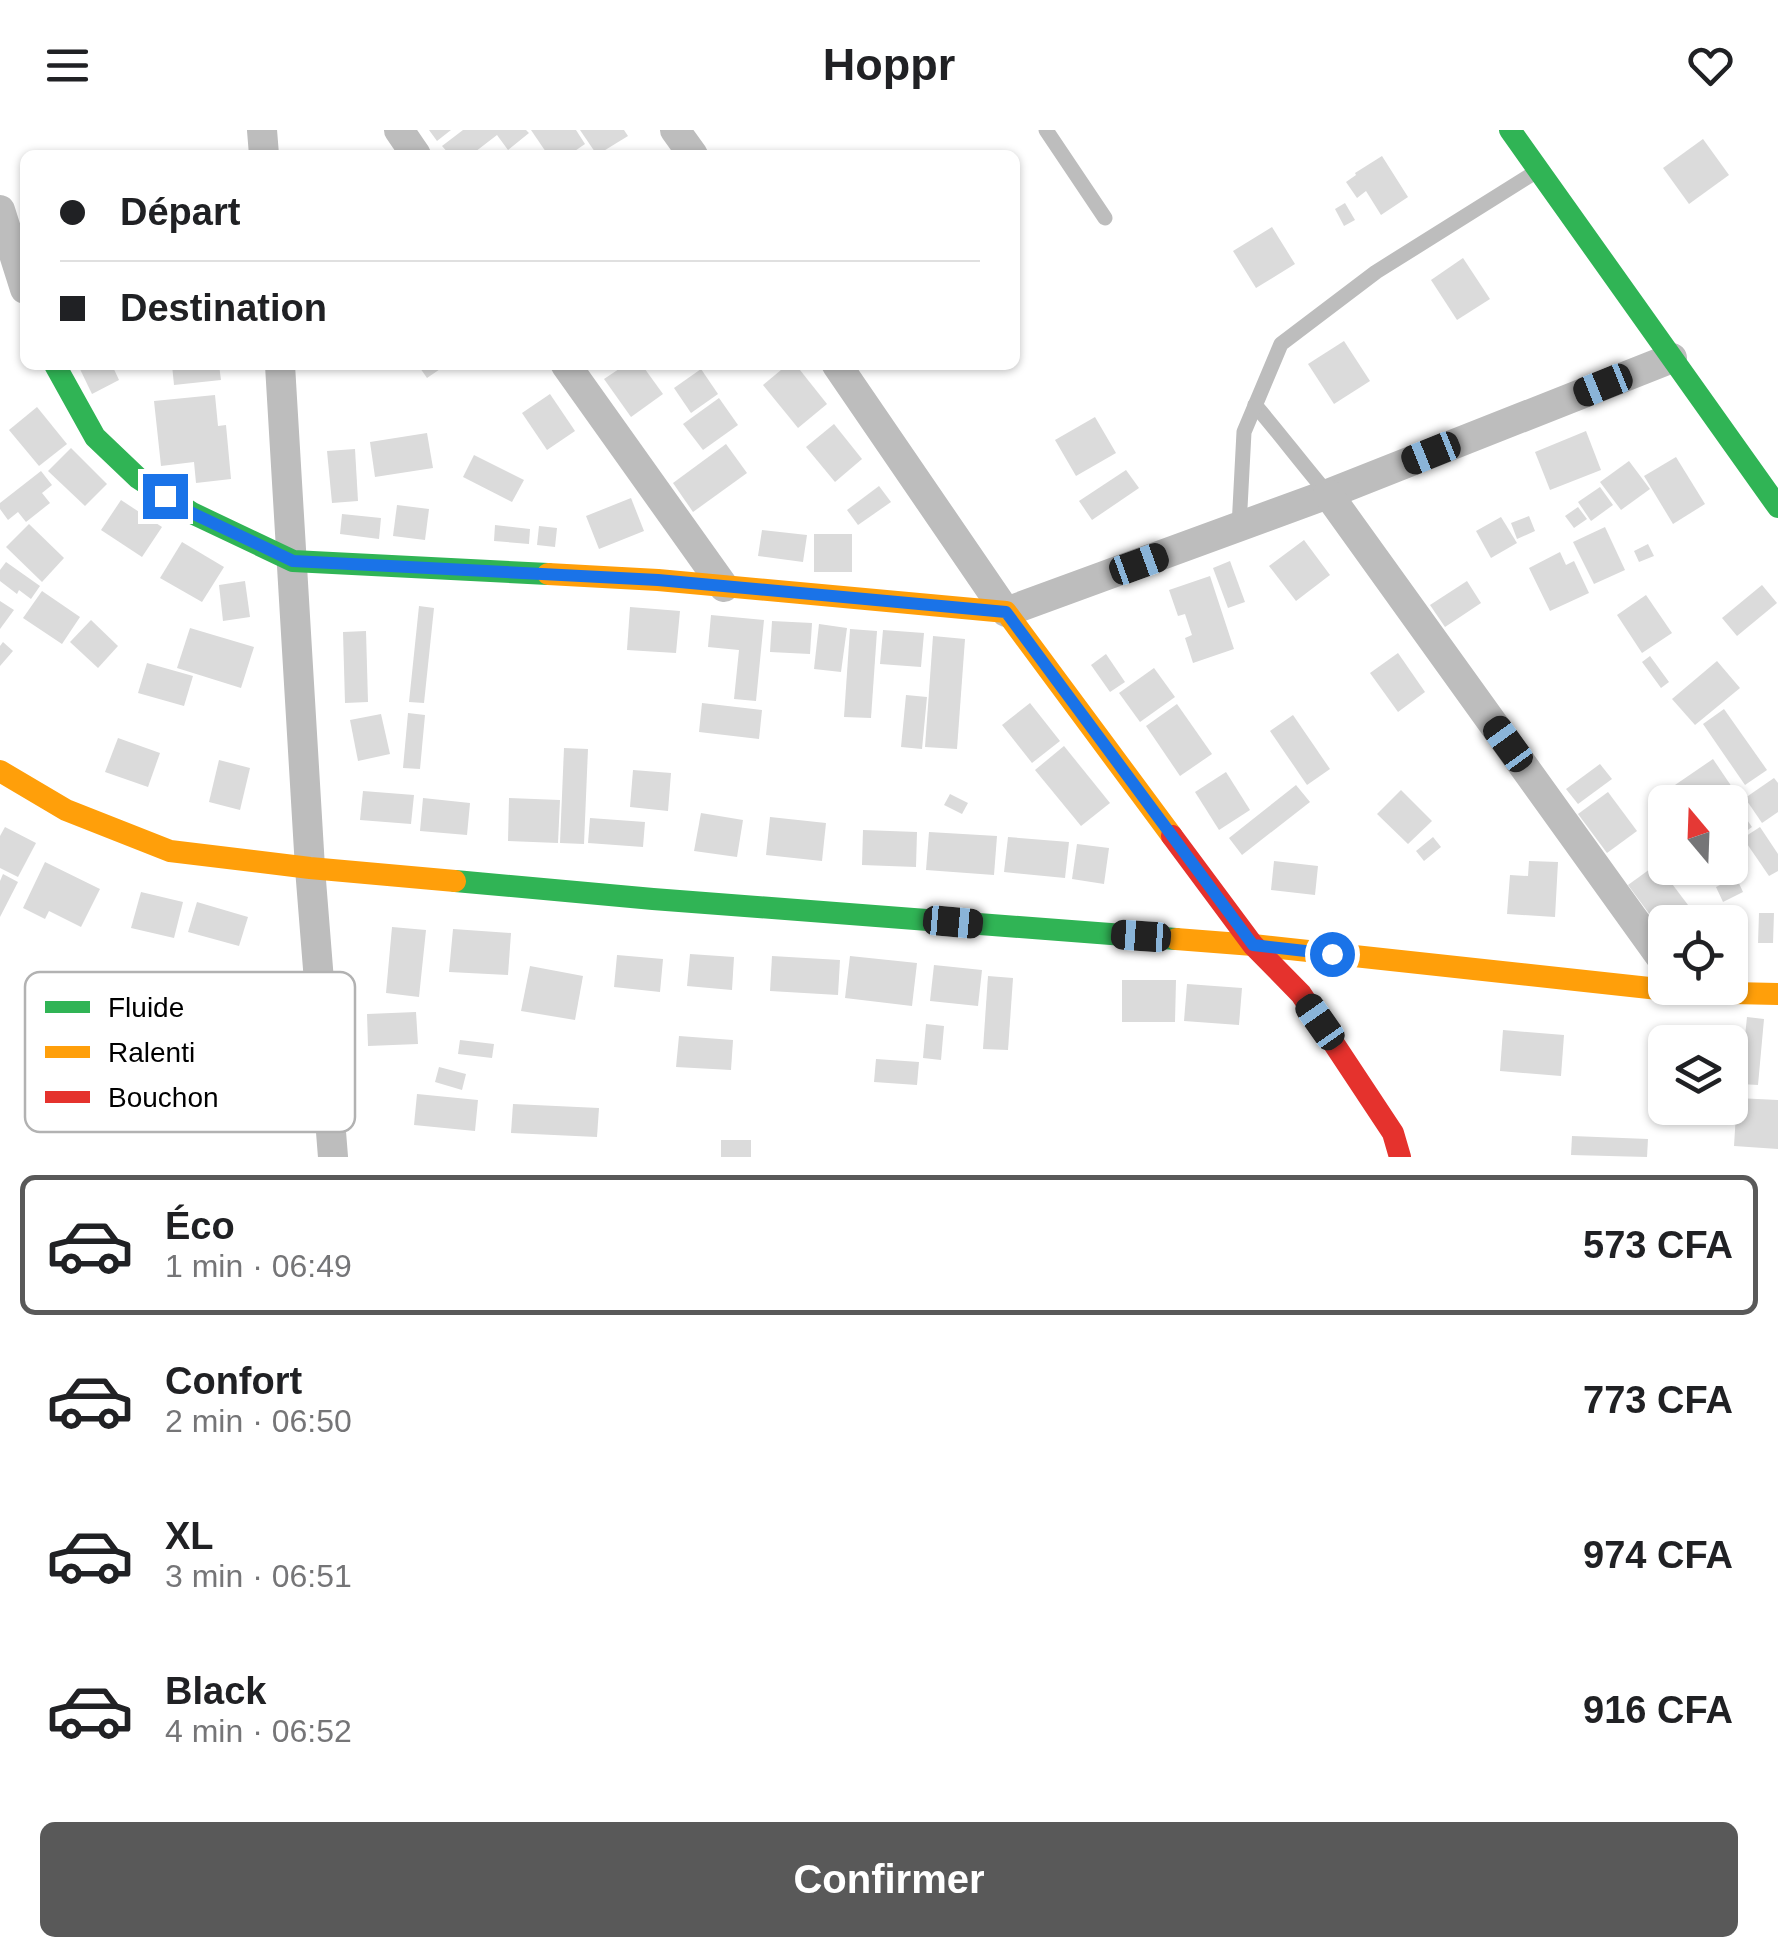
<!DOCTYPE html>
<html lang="fr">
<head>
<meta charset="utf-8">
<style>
  :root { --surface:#fff; --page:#f6f6f6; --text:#202124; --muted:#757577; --line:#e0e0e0; --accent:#595959 }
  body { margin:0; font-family:Arial,sans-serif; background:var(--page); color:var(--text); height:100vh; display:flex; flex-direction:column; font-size:38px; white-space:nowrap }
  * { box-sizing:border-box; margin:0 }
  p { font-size:32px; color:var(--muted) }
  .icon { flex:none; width:55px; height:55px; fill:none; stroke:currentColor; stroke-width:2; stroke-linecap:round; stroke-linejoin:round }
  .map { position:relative; height:1027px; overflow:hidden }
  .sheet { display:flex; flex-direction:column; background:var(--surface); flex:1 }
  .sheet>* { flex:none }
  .guide { position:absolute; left:20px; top:20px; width:1000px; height:220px; border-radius:15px; box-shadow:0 2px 8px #0004; display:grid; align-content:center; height:220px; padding:0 40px; background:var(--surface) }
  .needle { width:65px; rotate:341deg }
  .fabs { position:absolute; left:1648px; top:655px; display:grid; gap:20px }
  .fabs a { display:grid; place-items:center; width:100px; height:100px; border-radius:15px; background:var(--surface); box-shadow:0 2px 8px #0004; font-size:50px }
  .end { position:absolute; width:45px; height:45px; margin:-22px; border:12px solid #1a73e8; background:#fff; box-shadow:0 0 0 5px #fff }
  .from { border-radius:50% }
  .car { position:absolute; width:30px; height:60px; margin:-30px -15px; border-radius:12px; box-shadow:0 0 8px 2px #0007; background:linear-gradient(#222 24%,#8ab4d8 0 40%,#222 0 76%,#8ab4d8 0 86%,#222 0) }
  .guide b { display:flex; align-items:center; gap:35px; height:95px; font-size:38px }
  .guide b+b { border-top:2px solid var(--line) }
  .guide i { width:25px; height:25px; background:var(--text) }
  ul { padding:18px 0 0; list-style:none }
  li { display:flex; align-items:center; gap:30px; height:140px; margin:0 20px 15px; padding:0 20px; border:5px solid transparent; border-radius:15px }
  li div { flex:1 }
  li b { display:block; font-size:38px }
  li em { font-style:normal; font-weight:800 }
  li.selected { border-color:var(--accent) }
  li>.icon { width:90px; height:90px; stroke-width:1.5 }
  .action { display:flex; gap:20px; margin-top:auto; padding:20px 40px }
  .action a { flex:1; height:115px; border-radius:15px; background:var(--accent); color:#fff; font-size:40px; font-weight:800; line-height:115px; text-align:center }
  header { display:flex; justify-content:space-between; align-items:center; height:130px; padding:0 40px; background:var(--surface); font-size:45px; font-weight:800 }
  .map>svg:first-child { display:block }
  .building { fill:#dbdbdb }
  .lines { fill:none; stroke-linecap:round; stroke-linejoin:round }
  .lane { stroke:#bdbdbd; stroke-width:15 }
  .street { stroke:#bdbdbd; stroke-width:30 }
  .fast { stroke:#30b455; stroke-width:22 }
  .slow { stroke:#ff9f0a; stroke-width:22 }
  .jam { stroke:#e5322d; stroke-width:22 }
  .route { stroke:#1a73e8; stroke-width:12 }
  .key { fill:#fff; stroke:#b2b2b2; stroke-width:2.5 }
  .key-label { font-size:28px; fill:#000 }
</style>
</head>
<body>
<header><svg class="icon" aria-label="menu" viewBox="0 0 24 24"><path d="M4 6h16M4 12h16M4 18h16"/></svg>Hoppr<svg class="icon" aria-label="heart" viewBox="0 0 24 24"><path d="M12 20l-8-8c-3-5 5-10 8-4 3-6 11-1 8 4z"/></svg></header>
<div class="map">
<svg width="1778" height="1027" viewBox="0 0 1778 1027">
  <rect width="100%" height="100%" fill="#fff"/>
  <g class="building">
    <polygon points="429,0 451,0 437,11"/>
    <polygon points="463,0 526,0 529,3 508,20 497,5 471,25 450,25 442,16"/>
    <polygon points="531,0 576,0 585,14 569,25 548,25"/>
    <polygon points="580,0 624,0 628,6 597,25"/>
    <polygon points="1703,9 1729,45 1689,74 1663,38"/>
    <polygon points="1382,26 1408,67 1381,85 1366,61 1357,68 1346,52 1356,45 1355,43"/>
    <polygon points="1345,73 1355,90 1344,96 1335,79"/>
    <polygon points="1272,97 1295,134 1256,158 1233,121"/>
    <polygon points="1463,128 1490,169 1457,190 1431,150"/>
    <polygon points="1344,211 1370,251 1334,274 1308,234"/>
    <polygon points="78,235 112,235 119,250 92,264"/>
    <polygon points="172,235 219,235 221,250 174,255"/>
    <polygon points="418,235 446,235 427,248"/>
    <polygon points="625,235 642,235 663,264 631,287 604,249"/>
    <polygon points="787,235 796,235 827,274 798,298 763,255"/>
    <polygon points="701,239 718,264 691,283 674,258"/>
    <polygon points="550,264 575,301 547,320 522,283"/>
    <polygon points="215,265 218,296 226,295 231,349 196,353 194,332 161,336 154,271"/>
    <polygon points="719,268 738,295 703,320 683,294"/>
    <polygon points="37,277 67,314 39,336 9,300"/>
    <polygon points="1095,287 1116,323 1076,346 1055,310"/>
    <polygon points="834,294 862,329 835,352 806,317"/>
    <polygon points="1586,301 1601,340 1550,360 1535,322"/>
    <polygon points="427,303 433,338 375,347 370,312"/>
    <polygon points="726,314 747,343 693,382 673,353"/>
    <polygon points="71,318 107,354 85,376 48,341"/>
    <polygon points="355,319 358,371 332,373 327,321"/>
    <polygon points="474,325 524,350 512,372 463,347"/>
    <polygon points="1676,327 1705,374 1673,394 1644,346"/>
    <polygon points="1629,331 1650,359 1621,380 1600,352"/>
    <polygon points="1126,340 1139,358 1092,390 1079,371"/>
    <polygon points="41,341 52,355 42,363 50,373 26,392 18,382 8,390 0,379 0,373"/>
    <polygon points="879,356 891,372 858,395 847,380"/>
    <polygon points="1600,357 1613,375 1591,391 1578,372"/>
    <polygon points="631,368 644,401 599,419 586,386"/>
    <polygon points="121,370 162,397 142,427 101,400"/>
    <polygon points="397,375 429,379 425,410 393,406"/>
    <polygon points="1578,377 1587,389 1574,398 1565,386"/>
    <polygon points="342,384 381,388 379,409 340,404"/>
    <polygon points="1529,386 1535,401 1517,409 1511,393"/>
    <polygon points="1501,387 1517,413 1491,428 1476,401"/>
    <polygon points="29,394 64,428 42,452 6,417"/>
    <polygon points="495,395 530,399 529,414 494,411"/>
    <polygon points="539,396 557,398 555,417 537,415"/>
    <polygon points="1605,397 1625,440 1594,454 1573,412"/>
    <polygon points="762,400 807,405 803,432 758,426"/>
    <rect x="814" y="404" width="38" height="38"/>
    <polygon points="1304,410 1330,445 1296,471 1269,436"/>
    <polygon points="182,412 224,437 202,472 160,448"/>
    <polygon points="1648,414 1654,426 1639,432 1634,421"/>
    <polygon points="1560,422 1566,435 1574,431 1589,463 1550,481 1529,438"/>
    <polygon points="1230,431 1245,472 1228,478 1213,438"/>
    <polygon points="6,432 40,456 31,469 19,460 17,464 0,451 0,440"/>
    <polygon points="1210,446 1234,519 1193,533 1185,508 1192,505 1185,484 1178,486 1169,460"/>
    <polygon points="245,451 250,487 223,491 219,455"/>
    <polygon points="1467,451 1481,473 1445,497 1430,475"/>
    <polygon points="1762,455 1777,473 1737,506 1722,488"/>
    <polygon points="42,461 80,487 62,514 23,488"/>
    <polygon points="1646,465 1672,503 1642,523 1617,485"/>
    <polygon points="0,471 14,480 0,499"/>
    <polygon points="419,476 434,478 424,573 409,572"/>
    <polygon points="630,477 680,481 676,523 627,520"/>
    <polygon points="711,485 764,490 756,571 734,569 739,520 708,517"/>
    <polygon points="91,490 118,516 98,538 70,512"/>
    <polygon points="772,491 812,493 810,524 770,522"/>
    <polygon points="819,494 847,498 841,542 814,539"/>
    <polygon points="190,498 254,517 241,558 177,538"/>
    <polygon points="850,499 877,501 871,588 844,587"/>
    <polygon points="883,500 924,503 921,537 880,534"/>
    <polygon points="366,501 368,572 345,573 343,502"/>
    <polygon points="933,506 965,509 957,619 925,617"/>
    <polygon points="3,512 13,521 0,536 0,516"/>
    <polygon points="1398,523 1425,562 1398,582 1370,543"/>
    <polygon points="1106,524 1125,552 1110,562 1091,535"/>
    <polygon points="1650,526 1669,552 1661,558 1642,532"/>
    <polygon points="1717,531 1740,558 1695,595 1672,569"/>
    <polygon points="147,533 193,546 184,576 138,563"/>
    <polygon points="1154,538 1175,567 1140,592 1119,563"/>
    <polygon points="906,565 927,567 922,619 901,617"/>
    <polygon points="702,573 762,580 759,609 699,602"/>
    <polygon points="1030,573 1060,611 1032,633 1002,595"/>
    <polygon points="1177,574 1212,624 1180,646 1146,596"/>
    <polygon points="1724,579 1767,640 1745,655 1703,594"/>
    <polygon points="408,583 425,585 420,639 403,638"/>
    <polygon points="381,584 390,624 358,631 350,590"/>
    <polygon points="1293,585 1330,639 1307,655 1270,601"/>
    <polygon points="118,608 160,623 148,657 105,642"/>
    <polygon points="1064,616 1110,673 1081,696 1035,640"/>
    <polygon points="564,618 588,619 584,714 560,713"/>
    <polygon points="1713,629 1736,663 1722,672 1687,672 1675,655"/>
    <polygon points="219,630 250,638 240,680 209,672"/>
    <polygon points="1600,634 1612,649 1578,674 1566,659"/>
    <polygon points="633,640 671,643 668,681 630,677"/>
    <polygon points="1226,642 1250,680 1219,700 1195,662"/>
    <polygon points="1774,648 1778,653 1778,682 1762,693 1745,668"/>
    <polygon points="1296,655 1310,672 1242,725 1229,708"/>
    <polygon points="1401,660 1432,691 1408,714 1377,684"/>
    <polygon points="363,661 414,665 411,694 360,690"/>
    <polygon points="1608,662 1637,701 1607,723 1578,684"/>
    <polygon points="950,664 968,673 962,684 944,675"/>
    <polygon points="423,668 470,673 467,705 420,701"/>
    <polygon points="509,668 560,670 558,713 508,711"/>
    <polygon points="1736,674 1752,697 1730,713 1730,678"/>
    <polygon points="701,683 743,690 737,727 694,721"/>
    <polygon points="770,687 826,693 822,731 766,725"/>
    <polygon points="590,688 645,692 643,717 588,713"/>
    <polygon points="5,697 36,713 18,747 0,738 0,706"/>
    <polygon points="1760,697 1778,724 1778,741 1769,746 1743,708"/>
    <polygon points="863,700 917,702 916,737 862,735"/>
    <polygon points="929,702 997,706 994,745 926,740"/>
    <polygon points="1008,707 1069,712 1065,748 1004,742"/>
    <polygon points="1433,707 1441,717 1424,731 1416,721"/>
    <polygon points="1077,714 1109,718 1104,754 1072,749"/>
    <polygon points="1274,731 1318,736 1315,765 1271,760"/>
    <polygon points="1529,731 1558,732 1555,787 1507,784 1510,745 1528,746"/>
    <polygon points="45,732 100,759 81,797 49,781 45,789 23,778"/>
    <polygon points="1657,734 1688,775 1659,797 1628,755"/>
    <polygon points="3,744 18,752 0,787 0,751"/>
    <polygon points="1736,747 1743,762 1723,772 1716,757"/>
    <polygon points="141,762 183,772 174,808 131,798"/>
    <polygon points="197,772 248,787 239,816 188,802"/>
    <polygon points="1759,783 1774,783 1773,813 1758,813"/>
    <polygon points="392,797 426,800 419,867 386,863"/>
    <polygon points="453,799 511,803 508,845 449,842"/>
    <polygon points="690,824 734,827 732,860 687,856"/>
    <polygon points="617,825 663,829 660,862 614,857"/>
    <polygon points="772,826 840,830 838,865 770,861"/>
    <polygon points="850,826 917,833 912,876 845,868"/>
    <polygon points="934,835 982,840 978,876 930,871"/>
    <polygon points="530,836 583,846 575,890 521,881"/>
    <polygon points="988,846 1013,848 1008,920 983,919"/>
    <polygon points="1122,850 1176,850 1175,892 1122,892"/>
    <polygon points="1187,854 1242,858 1239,895 1184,891"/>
    <polygon points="416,882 418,914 368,916 367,884"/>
    <polygon points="1747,887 1764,889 1758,955 1740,954"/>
    <polygon points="926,894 944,896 941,930 923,928"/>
    <polygon points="1668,895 1727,898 1726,912 1667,912"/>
    <polygon points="1503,900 1564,905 1561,946 1500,941"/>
    <polygon points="679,906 733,910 731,940 676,937"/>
    <polygon points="460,910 494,914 492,928 458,924"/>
    <polygon points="876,929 919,932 917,955 874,952"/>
    <polygon points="439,937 466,944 462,960 435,952"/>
    <polygon points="417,964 478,970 475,1001 414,995"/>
    <polygon points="1737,968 1778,970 1778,1019 1734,1016"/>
    <polygon points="513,974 599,978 597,1007 511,1003"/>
    <polygon points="1572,1006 1648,1009 1647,1027 1571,1025"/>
    <rect x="721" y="1010" width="30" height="17"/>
  </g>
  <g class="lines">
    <g class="lane">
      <polyline points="1046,0 1105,88"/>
      <path d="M1255,275C1280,304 1303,335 1328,364"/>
      <polyline points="1239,397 1244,302 1281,214 1376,142 1534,43"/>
    </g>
    <g class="street">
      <polyline points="262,0 264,25"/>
      <polyline points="399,0 416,25"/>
      <polyline points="675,0 693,25"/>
      <polyline points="0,80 25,159"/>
      <polyline points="280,235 310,738 333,1027"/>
      <polyline points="566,235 724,457"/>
      <polyline points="837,235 1006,482 1328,364 1672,228"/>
      <polyline points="1328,364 1665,833"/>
    </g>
    <g class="fast">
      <polyline points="1510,0 1778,377"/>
      <polyline points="55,235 95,307 138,348 192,383 293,431 548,444"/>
      <polyline points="455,751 653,769 1176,809"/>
    </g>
    <g class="slow">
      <polyline points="548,444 658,450 1006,482 1172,706"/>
      <polyline points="0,641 66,680 170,721 310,738 455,751"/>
      <polyline points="1176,809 1253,815 1686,862 1778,864"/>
    </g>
    <polyline class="jam" points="1172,706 1253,815 1301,864 1393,1003 1400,1027"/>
  </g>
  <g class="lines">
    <polyline class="route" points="165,366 192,383 293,431 658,450 1006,482 1253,815 1332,824"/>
  </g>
  <rect x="25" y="842" width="330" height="160" rx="15" class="key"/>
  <rect x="45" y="871" width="45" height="12" fill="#30b455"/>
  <rect x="45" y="916" width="45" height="12" fill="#ff9f0a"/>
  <rect x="45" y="961" width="45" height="12" fill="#e5322d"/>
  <g class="key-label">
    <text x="108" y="887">Fluide</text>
    <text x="108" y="932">Ralenti</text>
    <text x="108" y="977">Bouchon</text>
  </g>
</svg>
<div class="fabs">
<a><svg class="needle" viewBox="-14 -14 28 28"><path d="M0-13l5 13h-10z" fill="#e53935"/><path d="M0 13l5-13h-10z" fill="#757577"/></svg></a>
<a><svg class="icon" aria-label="locate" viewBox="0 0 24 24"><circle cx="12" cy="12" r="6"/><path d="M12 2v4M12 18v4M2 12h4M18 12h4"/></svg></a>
<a><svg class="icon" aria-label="layers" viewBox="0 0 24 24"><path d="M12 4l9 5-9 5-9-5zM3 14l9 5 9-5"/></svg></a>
</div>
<i class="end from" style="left:1332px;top:824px"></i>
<i class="end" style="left:165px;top:366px"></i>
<i class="car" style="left:1603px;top:255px;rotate:248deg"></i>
<i class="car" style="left:1431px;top:323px;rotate:248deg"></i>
<i class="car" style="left:1139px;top:434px;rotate:70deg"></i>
<i class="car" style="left:1508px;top:614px;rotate:324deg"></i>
<i class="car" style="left:953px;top:792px;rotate:95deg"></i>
<i class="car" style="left:1141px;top:806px;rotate:274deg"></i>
<i class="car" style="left:1320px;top:892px;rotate:325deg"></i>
<div class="guide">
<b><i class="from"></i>Départ</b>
<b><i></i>Destination</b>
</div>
</div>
<section class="sheet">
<ul>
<li class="selected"><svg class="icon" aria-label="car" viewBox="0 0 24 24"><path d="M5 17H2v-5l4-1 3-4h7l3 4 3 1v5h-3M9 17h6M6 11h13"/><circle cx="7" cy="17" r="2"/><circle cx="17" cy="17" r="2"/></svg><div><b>Éco</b><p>1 min · 06:49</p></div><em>573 CFA</em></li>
<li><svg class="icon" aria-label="car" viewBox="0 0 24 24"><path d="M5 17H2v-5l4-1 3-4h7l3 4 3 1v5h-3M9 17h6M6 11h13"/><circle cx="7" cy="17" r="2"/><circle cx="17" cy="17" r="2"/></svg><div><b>Confort</b><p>2 min · 06:50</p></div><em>773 CFA</em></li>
<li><svg class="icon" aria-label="car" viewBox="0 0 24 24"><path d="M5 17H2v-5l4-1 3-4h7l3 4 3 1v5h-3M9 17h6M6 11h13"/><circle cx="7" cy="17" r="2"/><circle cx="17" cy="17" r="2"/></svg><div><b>XL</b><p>3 min · 06:51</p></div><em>974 CFA</em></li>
<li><svg class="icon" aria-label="car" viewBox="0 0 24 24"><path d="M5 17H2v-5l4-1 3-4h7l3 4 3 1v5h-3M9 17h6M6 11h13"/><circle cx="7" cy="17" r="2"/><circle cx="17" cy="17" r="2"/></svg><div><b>Black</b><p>4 min · 06:52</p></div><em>916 CFA</em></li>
</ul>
<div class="action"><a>Confirmer</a></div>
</section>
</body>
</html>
